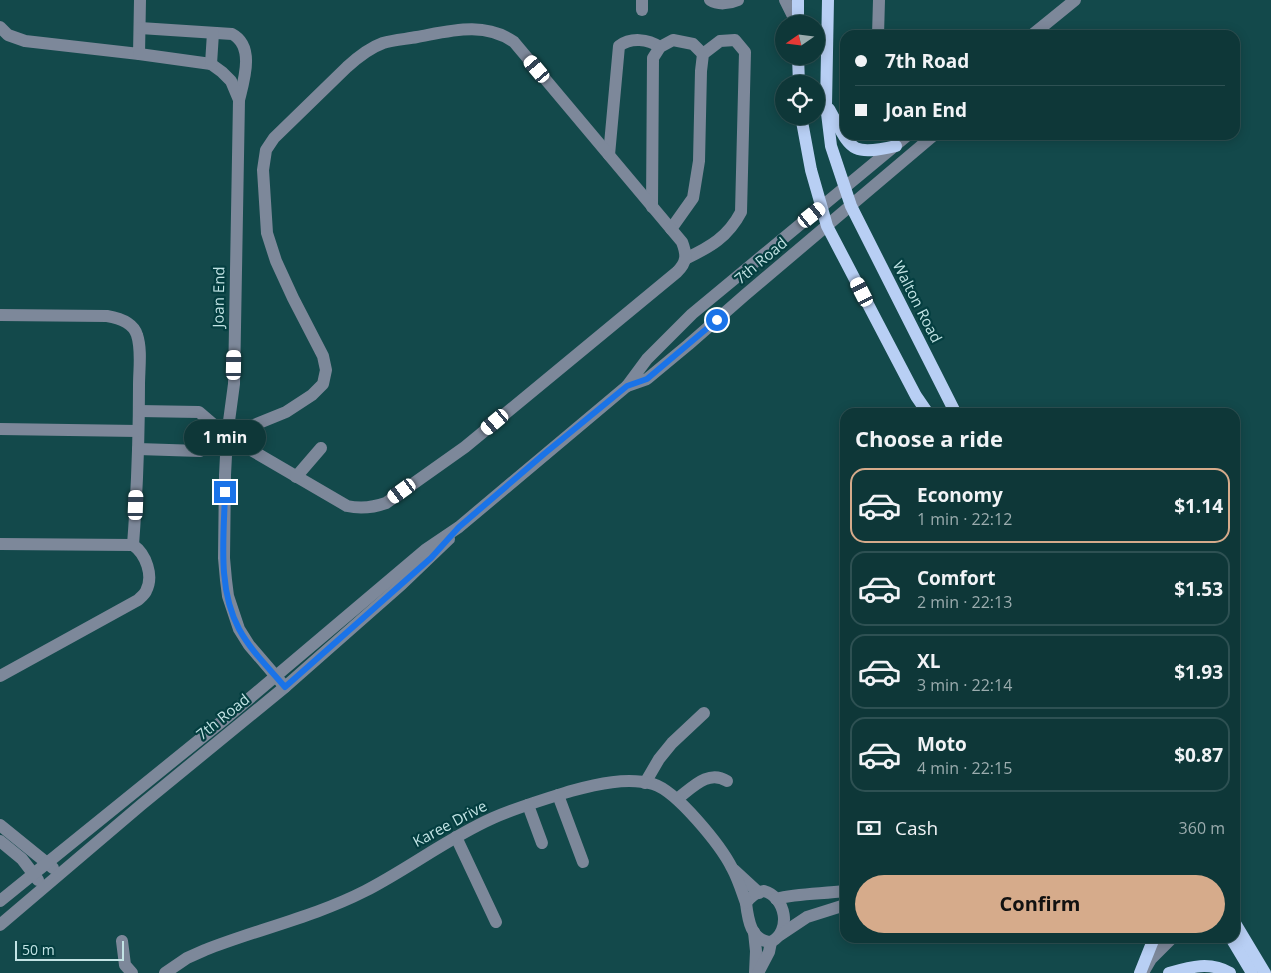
<!DOCTYPE html>
<html lang="en">
<head>
<meta charset="utf-8">
<style>
  :root { --surface:#0e3738; --page:#173f40; --text:#f1f3f6; --muted:#9bacae; --line:#2e5153; --accent:#d6ab8b }
  body { margin:0; font-family:"Open Sans",sans-serif; background:var(--page); color:var(--text); height:100vh; display:flex; flex-direction:column; font-size:19px; white-space:nowrap }
  * { box-sizing:border-box; margin:0 }
  p { font-size:16px; color:var(--muted) }
  .icon { flex:none; width:28px; height:28px; fill:none; stroke:currentColor; stroke-width:2; stroke-linecap:round; stroke-linejoin:round }
  .map { position:relative; flex:1; overflow:hidden }
  .side { position:absolute; left:840px; top:408px; width:400px; height:535px; display:flex; flex-direction:column; background:var(--surface); border-radius:15px; box-shadow:0 2px 12px #0003,0 0 0 1px var(--line) }
  .side>* { flex:none }
  .guide { position:absolute; left:840px; top:30px; width:400px; height:110px; border-radius:15px; box-shadow:0 2px 12px #0003,0 0 0 1px var(--line); display:grid; align-content:center; height:110px; padding:0 15px; background:var(--surface) }
  .needle { width:32px; rotate:256deg }
  .controls { position:absolute; left:775px; top:15px; display:grid; gap:10px }
  .controls a { display:grid; place-items:center; width:50px; height:50px; border-radius:50%; background:var(--surface); box-shadow:0 2px 12px #0003,0 0 0 1px var(--line); font-size:25px }
  .scale { position:absolute; left:15px; bottom:12px; width:109px; box-sizing:border-box; padding-left:5px; border:2px solid #c3e4e5; border-top:0; font-size:14px; line-height:18px; white-space:nowrap; color:#c3e4e5; -webkit-text-stroke:4px #043e40; paint-order:stroke }
  .end { position:absolute; width:22px; height:22px; margin:-11px; border:6px solid #1a73e8; background:#fff; box-shadow:0 0 0 2px #fff }
  .from { border-radius:50% }
  .bubble { position:absolute; height:35px; border-radius:18px; background:var(--surface); box-shadow:0 2px 12px #0003,0 0 0 1px var(--line); font-size:16px; font-weight:700; line-height:35px; text-align:center }
  .car { position:absolute; width:15px; height:30px; margin:-15px -8px; border-radius:6px; box-shadow:0 0 4px 1px #0007; background:linear-gradient(#fff 24%,#345 0 40%,#fff 0 76%,#345 0 86%,#fff 0) }
  .guide b { display:flex; align-items:center; gap:18px; height:48px; font-size:19px }
  .guide b+b { border-top:1px solid var(--line) }
  .guide i { width:12px; height:12px; background:var(--text) }
  ul { padding:0; list-style:none }
  li { display:flex; align-items:center; gap:15px; height:75px; margin:0 10px 8px; padding:0 5px; border:2px solid var(--line); border-radius:15px }
  li div { flex:1 }
  li b { display:block; font-size:19px }
  li em { font-style:normal; font-weight:700 }
  li.on { border-color:var(--accent) }
  li>.icon { width:45px; height:45px; stroke-width:1.5 }
  h2 { padding:0 15px; font-size:22px; line-height:60px }
  .pay { display:flex; align-items:center; gap:12px; height:55px; padding:0 15px; font-size:19px }
  .pay p { margin-inline-start:auto }
  .action { display:flex; gap:10px; margin-top:auto; padding:10px 15px }
  .action a { flex:1; height:58px; border-radius:30px; background:var(--accent); color:#111; font-size:20px; font-weight:700; line-height:58px; text-align:center }
  .map>svg:first-child { display:block }
  .lines { fill:none; stroke-linecap:round; stroke-linejoin:round }
  .minor { stroke:#7d889a; stroke-width:12 }
  .major { stroke:#b8cff4; stroke-width:12 }
  .route { stroke:#1a73e8; stroke-width:6 }
  .labels { text-anchor:middle; stroke-width:4.5; stroke-linejoin:round; paint-order:stroke }
  .street-label { font-size:15px; fill:#c3e4e5; stroke:#043e40 }
</style>
</head>
<body>
<div class="map">
<svg width="1271" height="973" viewBox="0 0 1271 973">
  <rect width="100%" height="100%" fill="#13494b"/>
  <g class="lines">
    <g class="minor">
      <polyline points="642,0 642,10"/>
      <path d="M710,0C718,5 729,4 738,0"/>
      <polyline points="785,0 797,24"/>
      <polyline points="0,27 8,35 25,41 139,54 140,0"/>
      <path d="M140,28L232,34C255,46 244,80 239,100L234,384L227,436L225,475L224,558L226,580L228,596L239,629L249,645L285,687"/>
      <polyline points="878,35 879,0"/>
      <polyline points="1032,35 1075,0"/>
      <polyline points="139,54 211,64 222,72 231,81 239,100"/>
      <polyline points="211,64 213,33"/>
      <path d="M609,155L619,46C631,37 648,39 660,47"/>
      <polyline points="652,207 653,58 660,47 673,40 693,44 703,54"/>
      <path d="M671,229L693,198L699,161L701,71L703,54L720,41L735,40L745,52L741,212C728,237 710,247 687,258"/>
      <path d="M0,315L107,316C119,318 133,322 137,335C142,350 139,369 139,385C139,438 137,492 133,545"/>
      <polyline points="627,386 647,379 688,345 745,295 934,135"/>
      <polyline points="0,429 138,431"/>
      <path d="M138,449L200,451L227,436L286,412L312,395L323,384L326,370L323,356L293,298L276,261L267,233L263,170L266,150L274,138L347,67C358,57 369,48 383,43C393,40 406,39 417,37C450,31 484,21 514,42L682,242C687,255 687,262 677,272L465,447L386,503C372,508 361,509 347,506L227,436L199,412L139,411"/>
      <polyline points="296,477 321,448"/>
      <path d="M0,544L133,545C146,554 154,576 146,591C145,594 141,597 138,600L0,676"/>
      <polyline points="645,783 659,759 672,743 704,713"/>
      <polyline points="558,795 583,862"/>
      <path d="M677,799C692,788 708,769 727,781"/>
      <polyline points="528,805 542,843"/>
      <polyline points="0,825 53,868"/>
      <polyline points="456,837 496,922"/>
      <polyline points="0,841 22,859 38,880"/>
      <polyline points="734,870 759,893"/>
      <path d="M764,891C786,897 792,931 771,942C751,941 748,920 746,903C751,896 756,892 764,891Z"/>
      <path d="M776,899C798,893 822,894 845,891"/>
      <polyline points="0,901 225,719 425,550 459,527 627,386 647,359 692,314 908,135"/>
      <polyline points="0,925 141,805 285,687 402,584 449,539"/>
      <polyline points="754,932 756,951 755,973"/>
      <polyline points="780,935 807,917 845,905"/>
      <polyline points="122,941 125,965 132,973"/>
      <polyline points="1144,971 1151,959 1172,938"/>
      <path d="M165,973L187,958L205,950C258,929 314,917 365,891C408,869 448,838 493,818C518,807 545,799 571,791C597,784 627,777 653,784C677,791 721,846 732,868C738,879 742,892 746,903"/>
      <polyline points="758,973 769,952 771,942"/>
    </g>
    <g class="major">
      <polyline points="828,0 826,105 831,146 851,206 955,412"/>
      <polyline points="798,24 798,0"/>
      <polyline points="798,56 799,84"/>
      <path d="M829,109C851,148 848,157 896,146"/>
      <polyline points="801,116 811,170 827,226 916,396 927,412"/>
      <polyline points="1235,923 1265,973"/>
      <polyline points="1231,938 1252,973"/>
      <polyline points="1140,973 1154,938"/>
      <path d="M1169,973C1190,967 1210,961 1230,973"/>
    </g>
  </g>
  <g class="lines">
    <path class="route" d="M225,492C224,536 217,588 239,629C251,651 269,668 285,687L431,558L459,527L544,454L627,386L647,379L717,320"/>
  </g>
  <g class="labels">
    <g class="street-label">
      <text transform="translate(761 261) rotate(-40)" y="5">7th Road</text>
      <text transform="translate(219 297) rotate(-89)" y="5">Joan End</text>
      <text transform="translate(917 302) rotate(63)" y="5">Walton Road</text>
      <text transform="translate(223 717) rotate(-39)" y="5">7th Road</text>
      <text transform="translate(450 824) rotate(-28)" y="5">Karee Drive</text>
    </g>
  </g>
</svg>
<div class="controls">
<a><svg class="needle" viewBox="-14 -14 28 28"><path d="M0-13l5 13h-10z" fill="#e53935"/><path d="M0 13l5-13h-10z" fill="#9bacae"/></svg></a>
<a><svg class="icon" aria-label="locate" viewBox="0 0 24 24"><circle cx="12" cy="12" r="6"/><path d="M12 2v4M12 18v4M2 12h4M18 12h4"/></svg></a>
</div>
<div class="scale">50 m</div>
<i class="end from" style="left:717px;top:320px"></i>
<i class="end" style="left:225px;top:492px"></i>
<div class="bubble" style="left:184px;top:420px;width:82px">1 min</div>
<i class="car" style="left:537px;top:69px;rotate:320deg"></i>
<i class="car" style="left:812px;top:215px;rotate:51deg"></i>
<i class="car" style="left:862px;top:292px;rotate:333deg"></i>
<i class="car" style="left:234px;top:365px;rotate:1deg"></i>
<i class="car" style="left:495px;top:422px;rotate:230deg"></i>
<i class="car" style="left:402px;top:491px;rotate:234deg"></i>
<i class="car" style="left:136px;top:505px;rotate:2deg"></i>
<div class="guide">
<b><i class="from"></i>7th Road</b>
<b><i></i>Joan End</b>
</div>
<section class="side">
<h2>Choose a ride</h2>
<ul>
<li class="on"><svg class="icon" aria-label="car" viewBox="0 0 24 24"><path d="M5 17H2v-5l4-1 3-4h7l3 4 3 1v5h-3M9 17h6M6 11h13"/><circle cx="7" cy="17" r="2"/><circle cx="17" cy="17" r="2"/></svg><div><b>Economy</b><p>1 min · 22:12</p></div><em>$1.14</em></li>
<li><svg class="icon" aria-label="car" viewBox="0 0 24 24"><path d="M5 17H2v-5l4-1 3-4h7l3 4 3 1v5h-3M9 17h6M6 11h13"/><circle cx="7" cy="17" r="2"/><circle cx="17" cy="17" r="2"/></svg><div><b>Comfort</b><p>2 min · 22:13</p></div><em>$1.53</em></li>
<li><svg class="icon" aria-label="car" viewBox="0 0 24 24"><path d="M5 17H2v-5l4-1 3-4h7l3 4 3 1v5h-3M9 17h6M6 11h13"/><circle cx="7" cy="17" r="2"/><circle cx="17" cy="17" r="2"/></svg><div><b>XL</b><p>3 min · 22:14</p></div><em>$1.93</em></li>
<li><svg class="icon" aria-label="car" viewBox="0 0 24 24"><path d="M5 17H2v-5l4-1 3-4h7l3 4 3 1v5h-3M9 17h6M6 11h13"/><circle cx="7" cy="17" r="2"/><circle cx="17" cy="17" r="2"/></svg><div><b>Moto</b><p>4 min · 22:15</p></div><em>$0.87</em></li>
</ul>
<div class="pay"><svg class="icon" aria-label="cash" viewBox="0 0 24 24"><path d="M3 7h18v10H3z"/><circle cx="12" cy="12" r="2"/></svg>Cash<p>360 m</p></div>
<div class="action"><a>Confirm</a></div>
</section>
</div>
</body>
</html>
